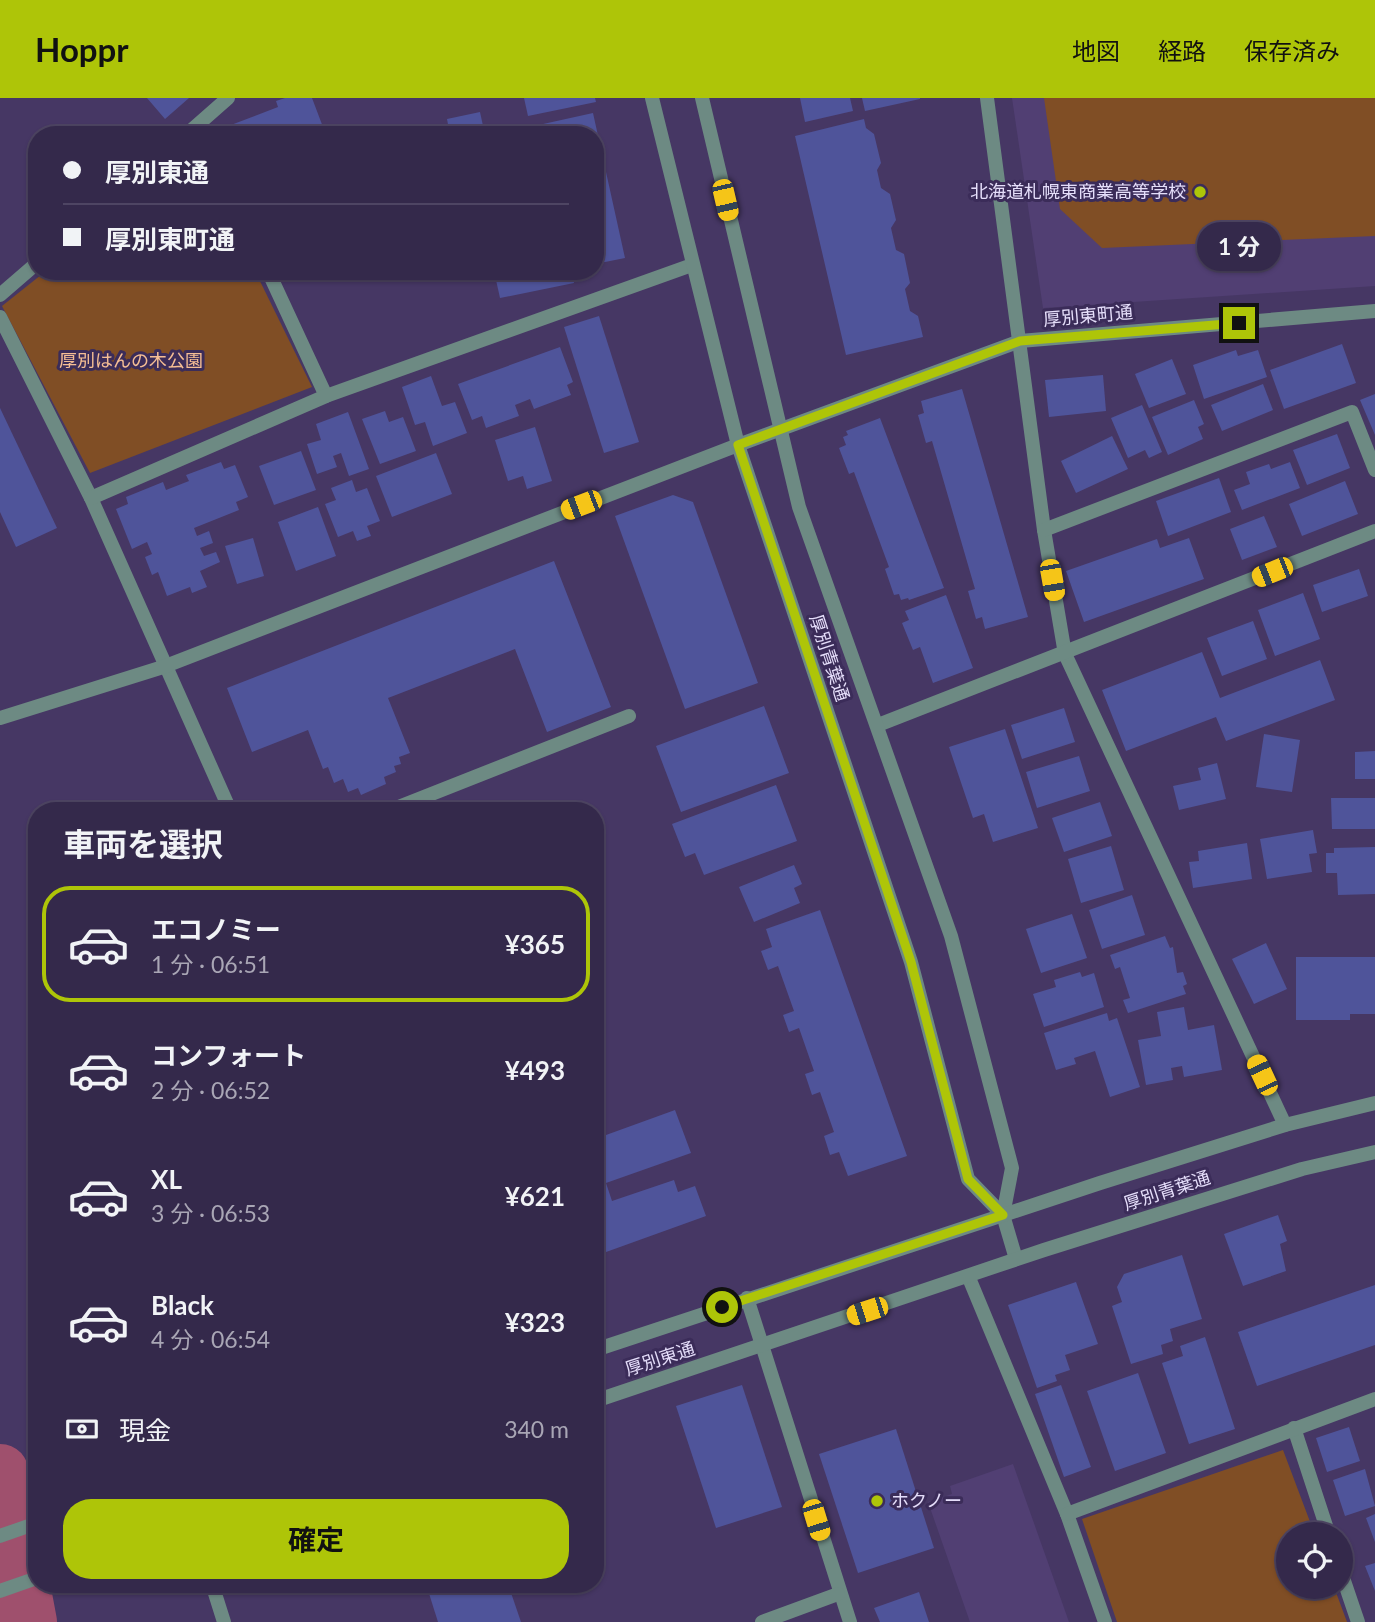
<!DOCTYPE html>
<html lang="ja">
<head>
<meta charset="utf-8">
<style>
  :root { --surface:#34294b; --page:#3c3152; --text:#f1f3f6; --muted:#a9a6b5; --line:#4e4563; --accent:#aec508 }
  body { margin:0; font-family:Lato,"Noto Sans JP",sans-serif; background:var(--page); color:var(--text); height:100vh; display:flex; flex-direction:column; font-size:26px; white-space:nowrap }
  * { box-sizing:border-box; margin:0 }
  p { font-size:23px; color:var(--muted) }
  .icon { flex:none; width:38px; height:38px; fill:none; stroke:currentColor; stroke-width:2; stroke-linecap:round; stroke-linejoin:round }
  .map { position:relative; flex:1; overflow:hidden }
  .sheet { position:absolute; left:28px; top:704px; width:576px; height:791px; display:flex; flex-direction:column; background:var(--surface); border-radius:28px; box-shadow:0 2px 5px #0004,0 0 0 2px var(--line) }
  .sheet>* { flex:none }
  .top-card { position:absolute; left:28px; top:28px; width:576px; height:154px; border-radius:28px; box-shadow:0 2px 5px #0004,0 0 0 2px var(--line); display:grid; align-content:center; height:154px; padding:0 35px; background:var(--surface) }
  .fabs { position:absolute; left:1276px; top:1424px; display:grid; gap:14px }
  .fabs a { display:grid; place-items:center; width:77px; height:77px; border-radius:50%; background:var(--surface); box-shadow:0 2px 5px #0004,0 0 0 2px var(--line); font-size:35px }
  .end { position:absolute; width:32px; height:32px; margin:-16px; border:9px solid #aec508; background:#111; box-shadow:0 0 0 4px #111 }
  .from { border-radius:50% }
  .bubble { position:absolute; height:49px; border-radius:24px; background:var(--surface); box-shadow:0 2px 5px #0004,0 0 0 2px var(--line); font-size:23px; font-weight:700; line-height:49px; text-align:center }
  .car { position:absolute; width:21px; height:42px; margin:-21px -10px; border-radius:9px; box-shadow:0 0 5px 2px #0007; background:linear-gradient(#f5c518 24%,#345 0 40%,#f5c518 0 76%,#345 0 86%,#f5c518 0) }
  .top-card b { display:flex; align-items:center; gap:24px; height:66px; font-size:26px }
  .top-card b+b { border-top:2px solid var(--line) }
  .top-card i { width:18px; height:18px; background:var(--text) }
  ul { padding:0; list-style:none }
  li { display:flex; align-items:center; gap:21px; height:116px; margin:0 14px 10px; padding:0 21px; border:4px solid transparent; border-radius:28px }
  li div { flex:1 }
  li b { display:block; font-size:26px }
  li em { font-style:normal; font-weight:700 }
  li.active { border-color:var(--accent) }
  li>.icon { width:63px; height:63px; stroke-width:1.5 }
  h2 { padding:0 35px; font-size:32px; line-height:84px }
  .pay { display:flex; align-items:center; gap:18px; height:77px; padding:0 35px; font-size:26px }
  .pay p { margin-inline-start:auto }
  .cta { display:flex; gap:14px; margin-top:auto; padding:14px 35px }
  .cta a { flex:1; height:80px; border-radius:28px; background:var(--accent); color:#111; font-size:28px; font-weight:700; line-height:80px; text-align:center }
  header { display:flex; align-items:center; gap:42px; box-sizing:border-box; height:98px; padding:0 35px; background:var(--accent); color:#111 }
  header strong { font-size:33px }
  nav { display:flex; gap:38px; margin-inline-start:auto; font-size:24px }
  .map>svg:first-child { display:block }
  .built { fill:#513f73 }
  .green { fill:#804e25 }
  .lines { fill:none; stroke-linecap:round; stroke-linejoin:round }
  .river { stroke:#9f506d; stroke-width:58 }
  .building { fill:#4f549a }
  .service { stroke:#6d8a83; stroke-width:14 }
  .minor { stroke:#6d8a83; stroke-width:14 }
  .tertiary { stroke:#6d8a83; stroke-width:14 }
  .route { stroke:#aec508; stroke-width:9 }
  .poi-dot { fill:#aec508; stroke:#3b2c59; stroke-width:2.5 }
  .labels { text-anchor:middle; stroke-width:6; stroke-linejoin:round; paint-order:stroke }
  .poi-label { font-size:18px; fill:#e5defa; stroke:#3b2c59; text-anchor:end }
  .street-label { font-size:18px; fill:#e5defa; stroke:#3b2c59 }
  .park-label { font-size:18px; fill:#f5be94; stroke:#3b2c59 }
</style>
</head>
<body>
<header>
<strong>Hoppr</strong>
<nav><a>地図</a><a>経路</a><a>保存済み</a></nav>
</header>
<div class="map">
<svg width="1375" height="1524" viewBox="0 0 1375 1524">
  <rect width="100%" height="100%" fill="#463764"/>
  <g class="built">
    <polygon points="1012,0 1375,0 1375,188 1043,210"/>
    <polygon points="1013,1366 1069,1524 970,1524 928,1404 952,1396 950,1388"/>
  </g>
  <g class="green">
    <polygon points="1044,0 1375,0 1375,138 1102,150 1060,111"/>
    <polygon points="46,173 255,173 312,289 90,375 2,208"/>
    <polygon points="1283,1352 1315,1437 1288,1437 1288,1489 1334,1489 1347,1524 1117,1524 1082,1421"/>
  </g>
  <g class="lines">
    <polyline class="river" points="0,1375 28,1524"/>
  </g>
  <g class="building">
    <polygon points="147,0 189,0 165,21"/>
    <polygon points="285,0 312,0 326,37 225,37 223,30 278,9 276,3"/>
    <polygon points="524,0 595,0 596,4 528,18"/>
    <polygon points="800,0 850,0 853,13 805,24"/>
    <polygon points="862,0 920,0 920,1 865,13"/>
    <polygon points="480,14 485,37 450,37 447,21"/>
    <polygon points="593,15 625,160 595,166 595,37 498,36"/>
    <polygon points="864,21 866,30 874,36 881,65 877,72 881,90 890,96 896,122 891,130 896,152 904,156 910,185 905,191 910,213 918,218 923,239 846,257 795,38"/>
    <polygon points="494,173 572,173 574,185 500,200"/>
    <polygon points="599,218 639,344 604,355 564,229"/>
    <polygon points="1342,246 1356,285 1284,311 1270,272"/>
    <polygon points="560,249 573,284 567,287 571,297 534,311 530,301 515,307 519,318 486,330 482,318 472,322 458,286"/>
    <polygon points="1236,252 1238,258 1258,252 1267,279 1204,301 1193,267"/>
    <polygon points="1172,261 1186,296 1149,310 1135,276"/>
    <polygon points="1103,277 1106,313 1049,319 1045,282"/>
    <polygon points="431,278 442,308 455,304 467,335 433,348 425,324 415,327 402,289"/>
    <polygon points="1263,286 1273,312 1222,333 1211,307"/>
    <polygon points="962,291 1028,519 985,531 982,519 976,521 968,493 975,491 932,343 926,345 918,317 924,315 921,303"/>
    <polygon points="1375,296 1375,337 1360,302"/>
    <polygon points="1194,302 1204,326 1198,329 1203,341 1168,357 1152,319"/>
    <polygon points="1142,307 1162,354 1149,360 1145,352 1128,360 1111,320"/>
    <polygon points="0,310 57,430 16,449 0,414"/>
    <polygon points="385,313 389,324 403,319 416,353 380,366 362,321"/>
    <polygon points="348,314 369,371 349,378 341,355 333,358 337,369 317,376 307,346 321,342 316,326"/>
    <polygon points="880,320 944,490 909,502 908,500 901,502 899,496 894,497 885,471 889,469 854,374 849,376 839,350 846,347 843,339 848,337 846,333"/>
    <polygon points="535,329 552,383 527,391 523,378 508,383 495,342"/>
    <polygon points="1337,336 1350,370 1307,387 1293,352"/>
    <polygon points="1112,338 1128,371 1076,395 1061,363"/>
    <polygon points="301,353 316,392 274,407 259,368"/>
    <polygon points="436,355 452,396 392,419 376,378"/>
    <polygon points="221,364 224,371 235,367 248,399 236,404 239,412 194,430 197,438 209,433 213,445 200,450 204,458 216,454 220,464 200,473 207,489 192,495 190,489 167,498 158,474 152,477 145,459 152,456 147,444 132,451 116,411 128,406 126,399 163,384 166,392 189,383 186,377"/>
    <polygon points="1290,364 1300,390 1242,412 1234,392 1250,386 1246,374 1269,366 1271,371"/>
    <polygon points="1219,380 1231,414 1168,438 1156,403"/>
    <polygon points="352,382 356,394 367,390 380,423 367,428 371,438 357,443 353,433 338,439 325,406 336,402 331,390"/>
    <polygon points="1345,383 1358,416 1302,438 1289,406"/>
    <polygon points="673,397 693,404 758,585 685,611 615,418"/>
    <polygon points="318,409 336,458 296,473 278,424"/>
    <polygon points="1264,418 1277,449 1242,462 1230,431"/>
    <polygon points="253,440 264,478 237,486 225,448"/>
    <polygon points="1189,440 1204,481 1084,524 1066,473 1157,441 1160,450"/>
    <polygon points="554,463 611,609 547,634 515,551 388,600 410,655 399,659 401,666 394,668 396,674 384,679 386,686 361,697 358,690 348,694 343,681 334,685 328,669 323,671 308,632 252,654 227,590"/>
    <polygon points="1359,471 1368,498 1322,514 1313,487"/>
    <polygon points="1303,495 1320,541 1275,558 1258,512"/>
    <polygon points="946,497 973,570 933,585 920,549 913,552 902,525 909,522 905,513"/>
    <polygon points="1253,523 1267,561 1222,578 1207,540"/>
    <polygon points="1202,554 1220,600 1320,562 1335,602 1226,643 1216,619 1126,653 1102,592"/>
    <polygon points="764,608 789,675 681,714 656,648"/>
    <polygon points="1064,610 1075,644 1022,661 1011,627"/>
    <polygon points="1005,631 1038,730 993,744 984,716 973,720 949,649"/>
    <polygon points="1264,636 1300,642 1292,694 1256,689"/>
    <polygon points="1375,653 1375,681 1355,681 1355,654"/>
    <polygon points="1079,658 1090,693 1037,710 1026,674"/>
    <polygon points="1217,665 1226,701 1179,712 1173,688 1201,682 1198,670"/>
    <polygon points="776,687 797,743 704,777 695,755 685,759 672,726"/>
    <polygon points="1331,700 1375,700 1375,731 1332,731"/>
    <polygon points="1100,704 1112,738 1064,754 1052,720"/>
    <polygon points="1313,732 1317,755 1309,756 1312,774 1267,781 1260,741"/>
    <polygon points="1247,745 1252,781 1193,790 1189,764 1199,763 1198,753"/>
    <polygon points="1111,748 1124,792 1081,805 1068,761"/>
    <polygon points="1375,749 1375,796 1338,797 1337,775 1326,775 1326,755 1334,755 1334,750"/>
    <polygon points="794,767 802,786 794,790 800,805 754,824 739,789"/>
    <polygon points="1132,797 1145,837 1102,851 1089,812"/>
    <polygon points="820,812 907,1058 848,1078 839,1054 830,1057 824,1038 834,1034 820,994 812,997 805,976 814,973 799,930 789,934 783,917 794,913 778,868 768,872 761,853 772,849 766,831"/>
    <polygon points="1072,816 1087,860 1041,875 1026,831"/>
    <polygon points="1165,838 1170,850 1173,849 1177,875 1183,874 1187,886 1183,888 1186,896 1128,915 1123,902 1130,900 1120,869 1115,871 1110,857"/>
    <polygon points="1266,845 1287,891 1254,906 1232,861"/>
    <polygon points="1296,859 1375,859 1375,916 1350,916 1350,922 1296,922"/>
    <polygon points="1080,874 1082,879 1094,875 1104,909 1044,929 1033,896 1056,889 1054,882"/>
    <polygon points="1184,909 1188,932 1214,927 1222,972 1184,979 1182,968 1171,970 1173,982 1146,987 1138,942 1161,938 1157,914"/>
    <polygon points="1107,915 1109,923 1117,920 1140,989 1110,999 1095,953 1074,960 1076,966 1056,972 1044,935"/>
    <polygon points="675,1012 691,1055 606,1085 612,1103 674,1082 678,1094 695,1088 706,1118 595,1158 595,1041"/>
    <polygon points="1278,1117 1287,1143 1280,1146 1286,1173 1243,1188 1224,1136"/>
    <polygon points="1182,1157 1202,1221 1170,1231 1173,1243 1161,1247 1163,1256 1131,1266 1112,1208 1122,1204 1117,1189 1124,1176"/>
    <polygon points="1076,1184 1098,1246 1065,1257 1070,1272 1055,1277 1057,1283 1037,1290 1008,1207"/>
    <polygon points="1375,1187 1375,1247 1257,1288 1238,1234"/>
    <polygon points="1205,1239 1235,1331 1189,1346 1162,1265 1183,1258 1180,1248"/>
    <polygon points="1138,1275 1166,1355 1115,1373 1087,1293"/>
    <polygon points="742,1287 782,1409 716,1430 676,1308"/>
    <polygon points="1061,1287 1091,1369 1064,1379 1035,1296"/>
    <polygon points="1349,1329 1360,1363 1327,1374 1316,1340"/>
    <polygon points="896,1331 934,1450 858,1475 819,1356"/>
    <polygon points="1365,1371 1375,1408 1345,1418 1333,1382"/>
    <polygon points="595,1384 604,1410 595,1420"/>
    <polygon points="1375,1416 1375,1444 1366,1420"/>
    <polygon points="1375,1465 1375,1493 1365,1468"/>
    <polygon points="426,1486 508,1486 521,1524 438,1524"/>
    <polygon points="919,1494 929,1524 880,1524 874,1510"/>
  </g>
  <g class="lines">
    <polyline class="service" points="391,712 629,618"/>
    <g class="minor">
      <polyline points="987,0 1044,432 1065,556 1285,1027"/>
      <polyline points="186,37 228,0"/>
      <polyline points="268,173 326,298"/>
      <polyline points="0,197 37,165"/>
      <polyline points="0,219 91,400 230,712"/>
      <polyline points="91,400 326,298 692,167"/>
      <polyline points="1044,432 1352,314 1375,372"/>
      <polyline points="0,620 163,569 738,347 1020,243 1375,213"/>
      <polyline points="878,627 1375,433"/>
      <polyline points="969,1180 1067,1416 1105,1524"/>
      <polyline points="747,1200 850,1524"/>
      <polyline points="1294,1330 1329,1437"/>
      <polyline points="1067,1416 1375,1301"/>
      <polyline points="1340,1471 1358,1524"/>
      <polyline points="212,1486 224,1524"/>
      <polyline points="762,1524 838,1496"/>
    </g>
    <g class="tertiary">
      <polyline points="652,0 738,347 911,864 968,1081 1003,1117"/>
      <polyline points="702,0 799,409 951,838 1012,1070 1003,1117 1016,1161"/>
      <polyline points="595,1252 1100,1085 1285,1027 1375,1005"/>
      <polyline points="595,1303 1044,1152 1302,1071 1375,1054"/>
      <polyline points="0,1438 37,1425"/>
      <polyline points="0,1493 37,1480"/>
    </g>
  </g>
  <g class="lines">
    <polyline class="route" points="722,1209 1003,1117 968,1081 911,864 738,347 1020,243 1239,225"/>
  </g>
  <g class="poi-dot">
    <circle cx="1200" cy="94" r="7"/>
    <circle cx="877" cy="1403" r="7"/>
  </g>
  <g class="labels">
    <g class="poi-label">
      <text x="1186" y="100">北海道札幌東商業高等学校</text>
      <text x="891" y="1409" text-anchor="start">ホクノー</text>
    </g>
    <g class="street-label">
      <text transform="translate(1088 218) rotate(-5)" y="6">厚別東町通</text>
      <text transform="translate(829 560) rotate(72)" y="6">厚別青葉通</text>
      <text transform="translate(1167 1093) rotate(-18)" y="6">厚別青葉通</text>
      <text transform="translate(660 1261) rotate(-18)" y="6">厚別東通</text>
    </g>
    <g class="park-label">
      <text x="131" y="269">厚別はんの木公園</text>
    </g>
  </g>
</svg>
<div class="fabs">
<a><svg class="icon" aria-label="locate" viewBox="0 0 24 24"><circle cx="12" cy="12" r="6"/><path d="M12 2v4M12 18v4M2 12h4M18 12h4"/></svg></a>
</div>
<i class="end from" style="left:722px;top:1209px"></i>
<i class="end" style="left:1239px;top:225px"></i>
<div class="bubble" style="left:1197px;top:124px;width:84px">1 分</div>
<i class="car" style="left:725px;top:102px;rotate:167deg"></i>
<i class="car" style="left:581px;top:407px;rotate:249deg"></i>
<i class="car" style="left:1272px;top:474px;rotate:248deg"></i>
<i class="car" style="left:1052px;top:482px;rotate:170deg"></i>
<i class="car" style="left:1262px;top:977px;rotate:335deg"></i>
<i class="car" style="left:867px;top:1213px;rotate:252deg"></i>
<i class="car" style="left:816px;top:1422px;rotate:163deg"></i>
<div class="top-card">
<b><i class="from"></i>厚別東通</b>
<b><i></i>厚別東町通</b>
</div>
<section class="sheet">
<h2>車両を選択</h2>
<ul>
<li class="active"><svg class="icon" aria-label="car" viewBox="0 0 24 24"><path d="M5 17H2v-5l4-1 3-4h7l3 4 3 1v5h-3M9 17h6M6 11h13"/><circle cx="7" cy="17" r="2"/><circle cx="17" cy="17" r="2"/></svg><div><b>エコノミー</b><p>1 分 · 06:51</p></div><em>¥365</em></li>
<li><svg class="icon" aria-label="car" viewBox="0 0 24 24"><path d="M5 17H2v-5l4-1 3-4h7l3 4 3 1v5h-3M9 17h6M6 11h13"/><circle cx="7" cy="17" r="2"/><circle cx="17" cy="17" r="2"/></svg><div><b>コンフォート</b><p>2 分 · 06:52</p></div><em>¥493</em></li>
<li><svg class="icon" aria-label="car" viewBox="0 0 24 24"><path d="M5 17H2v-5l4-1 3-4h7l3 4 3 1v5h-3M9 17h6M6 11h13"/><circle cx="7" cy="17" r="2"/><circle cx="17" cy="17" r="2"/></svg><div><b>XL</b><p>3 分 · 06:53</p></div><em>¥621</em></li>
<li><svg class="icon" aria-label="car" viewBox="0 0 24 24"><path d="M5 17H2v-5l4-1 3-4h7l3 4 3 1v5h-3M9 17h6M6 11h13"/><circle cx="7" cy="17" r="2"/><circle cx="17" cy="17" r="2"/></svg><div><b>Black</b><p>4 分 · 06:54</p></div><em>¥323</em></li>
</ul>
<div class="pay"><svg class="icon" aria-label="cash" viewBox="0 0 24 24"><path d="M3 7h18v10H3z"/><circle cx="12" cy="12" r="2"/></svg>現金<p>340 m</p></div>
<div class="cta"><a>確定</a></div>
</section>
</div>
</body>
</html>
